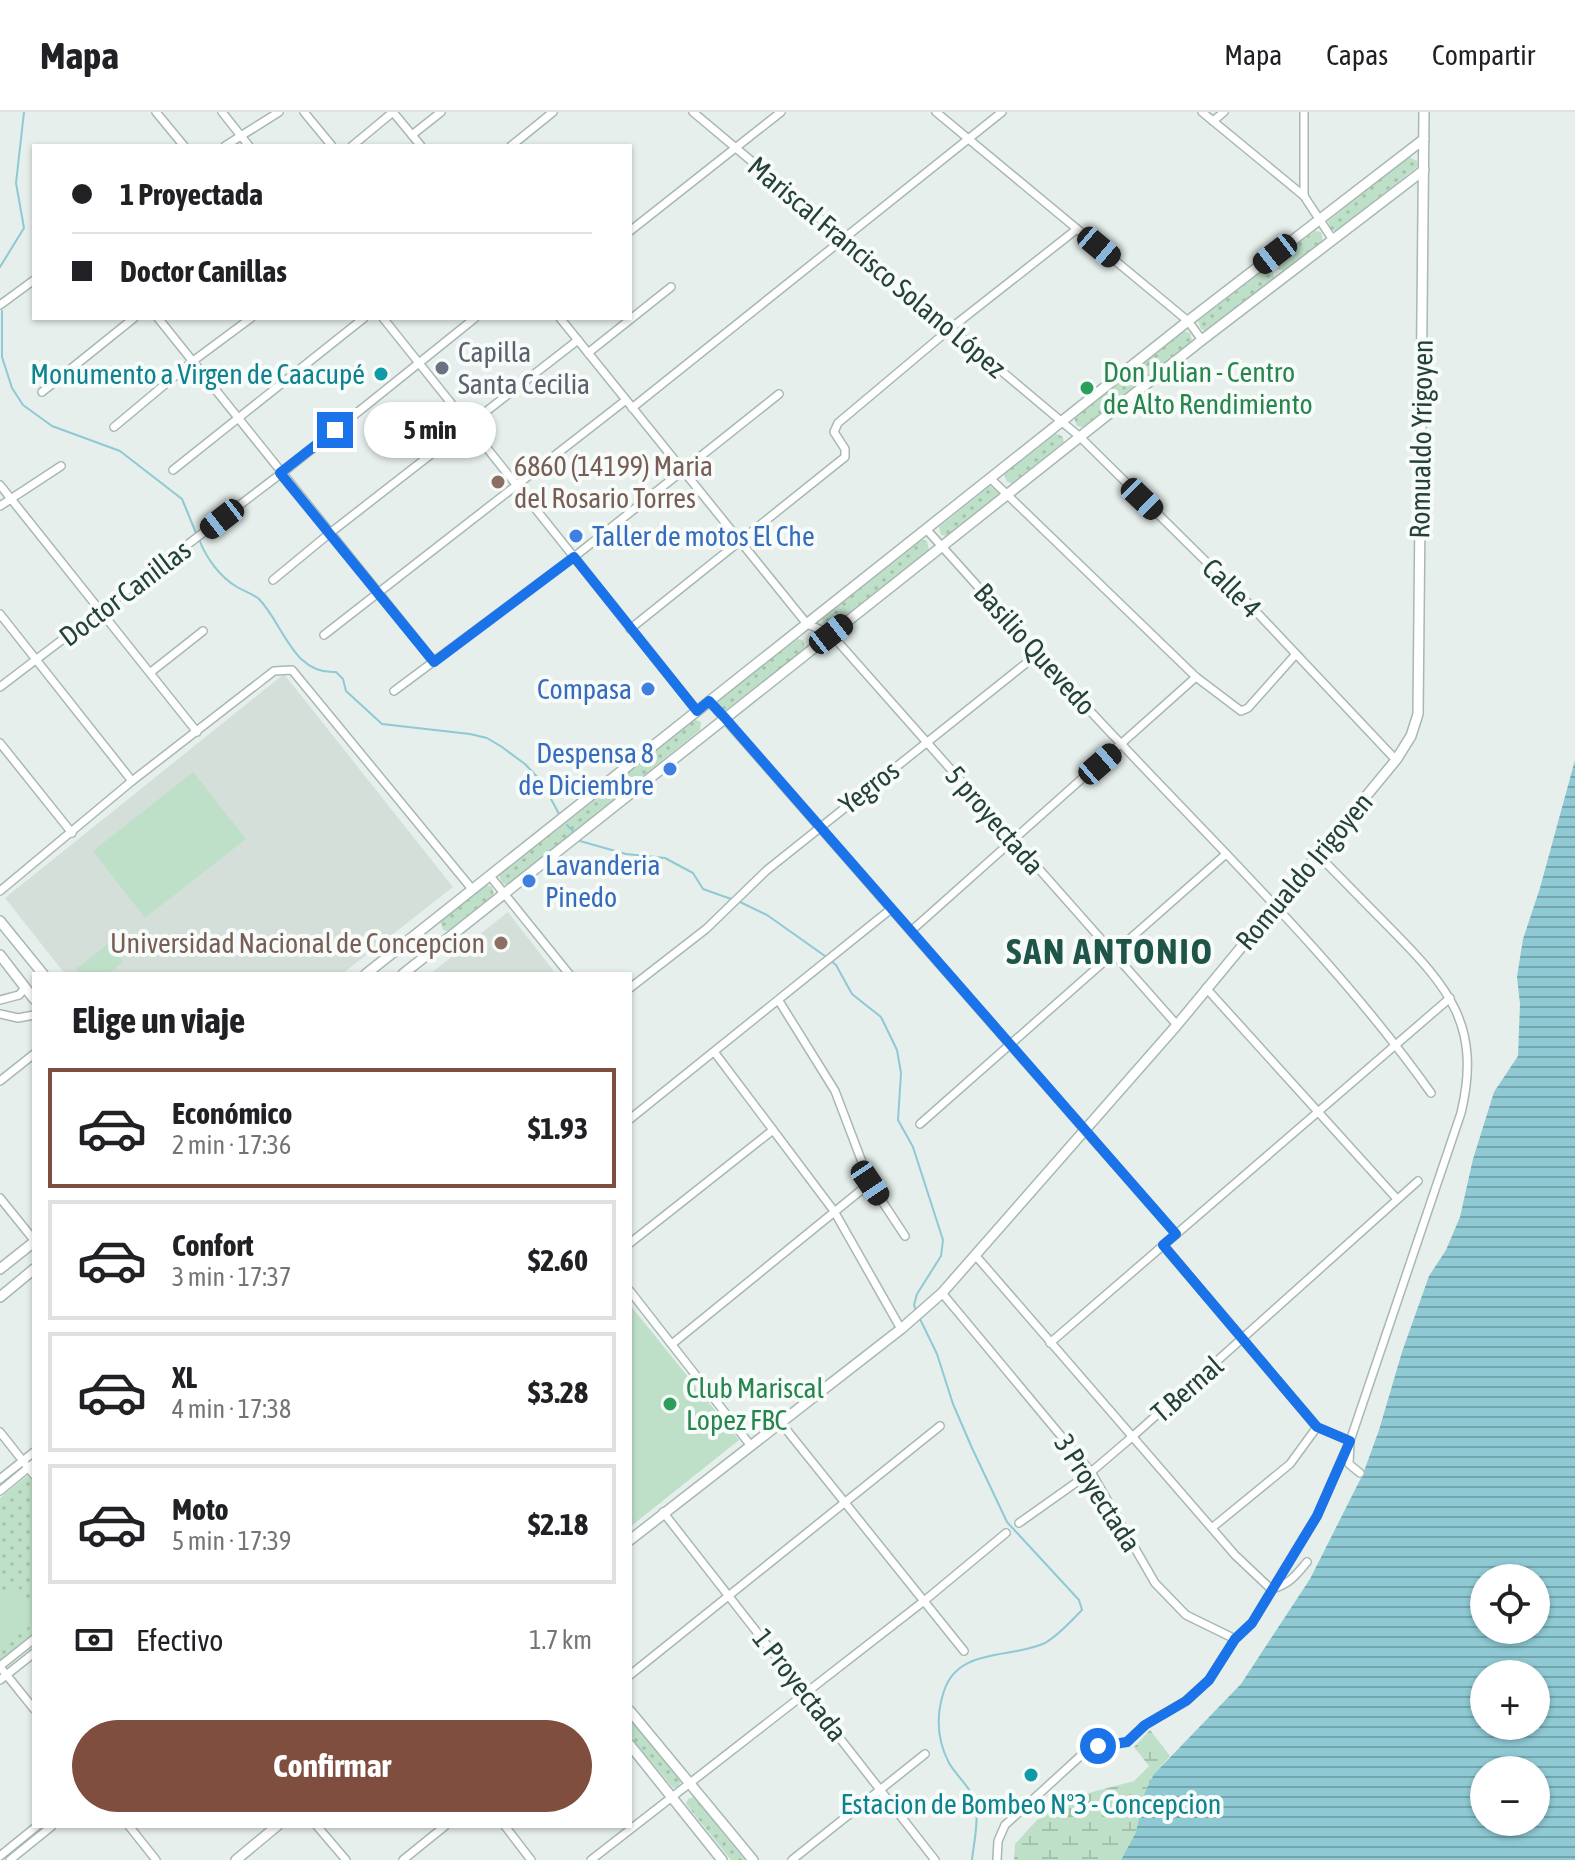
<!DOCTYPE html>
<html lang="es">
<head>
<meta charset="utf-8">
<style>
  :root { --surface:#fff; --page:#f6f6f6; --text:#202124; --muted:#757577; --line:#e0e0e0; --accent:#7f4e3f }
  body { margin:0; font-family:"Asap Condensed",sans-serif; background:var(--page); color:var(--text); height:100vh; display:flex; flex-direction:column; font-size:30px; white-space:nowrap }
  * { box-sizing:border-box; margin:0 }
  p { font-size:26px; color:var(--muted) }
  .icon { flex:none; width:44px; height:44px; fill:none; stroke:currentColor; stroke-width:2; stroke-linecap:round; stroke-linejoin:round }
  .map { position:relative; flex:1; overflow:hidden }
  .side { position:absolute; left:32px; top:860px; width:600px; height:856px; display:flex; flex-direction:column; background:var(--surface); border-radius:0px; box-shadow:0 2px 6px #0004 }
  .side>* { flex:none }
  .banner { position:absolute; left:32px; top:32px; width:600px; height:176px; border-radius:0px; box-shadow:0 2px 6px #0004; display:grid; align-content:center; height:176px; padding:0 40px; background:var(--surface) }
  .tools { position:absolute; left:1470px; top:1452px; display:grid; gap:16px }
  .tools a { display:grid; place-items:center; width:80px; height:80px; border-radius:50%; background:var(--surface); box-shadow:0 2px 6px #0004; font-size:40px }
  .end { position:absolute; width:36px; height:36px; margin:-18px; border:10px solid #1a73e8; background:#fff; box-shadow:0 0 0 4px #fff }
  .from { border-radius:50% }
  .bubble { position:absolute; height:56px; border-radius:28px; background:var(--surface); box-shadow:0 2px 6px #0004; font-size:26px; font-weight:700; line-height:56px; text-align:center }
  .car { position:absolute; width:24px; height:48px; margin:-24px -12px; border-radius:10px; box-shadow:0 0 6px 2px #0007; background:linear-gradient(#222 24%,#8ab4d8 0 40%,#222 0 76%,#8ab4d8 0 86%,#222 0) }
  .banner b { display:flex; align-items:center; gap:28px; height:76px; font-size:30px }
  .banner b+b { border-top:2px solid var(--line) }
  .banner i { width:20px; height:20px; background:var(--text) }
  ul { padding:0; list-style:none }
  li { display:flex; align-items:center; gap:24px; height:120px; margin:0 16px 12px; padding:0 24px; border:4px solid var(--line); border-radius:0px }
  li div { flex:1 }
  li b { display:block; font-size:30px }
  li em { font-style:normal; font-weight:700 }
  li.on { border-color:var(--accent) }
  li>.icon { width:72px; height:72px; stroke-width:1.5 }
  h2 { padding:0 40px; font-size:36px; line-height:96px }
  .pay { display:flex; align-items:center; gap:20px; height:88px; padding:0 40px; font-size:30px }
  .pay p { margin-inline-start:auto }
  .action { display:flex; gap:16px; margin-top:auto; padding:16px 40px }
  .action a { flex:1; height:92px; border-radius:48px; background:var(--accent); color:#fff; font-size:32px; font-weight:700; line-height:92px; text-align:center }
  header { display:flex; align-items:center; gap:48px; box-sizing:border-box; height:112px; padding:0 40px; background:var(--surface); border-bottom:2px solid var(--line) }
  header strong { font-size:38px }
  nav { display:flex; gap:44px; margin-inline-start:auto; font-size:28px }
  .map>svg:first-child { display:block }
  .built { fill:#d4dfda }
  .grass { fill:url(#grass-dots) }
  .wetland { fill:url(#wetland-marsh) }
  .pitch { fill:#bfe0c8 }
  .water { fill:url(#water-rules); fill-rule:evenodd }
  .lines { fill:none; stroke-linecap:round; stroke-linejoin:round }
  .stream { stroke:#8ec9d4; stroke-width:2 }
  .minor-casing { stroke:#a8b8b2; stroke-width:10 }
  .tertiary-casing { stroke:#a8b8b2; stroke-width:12 }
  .minor { stroke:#fff; stroke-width:7 }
  .tertiary { stroke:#fff; stroke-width:9 }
  .route { stroke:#1a73e8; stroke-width:10 }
  .worship-dot { fill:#6b7280; stroke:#f7fbf9; stroke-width:3 }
  .culture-dot { fill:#0f9aa8; stroke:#f7fbf9; stroke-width:3 }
  .leisure-dot { fill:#2e9e5b; stroke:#f7fbf9; stroke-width:3 }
  .education-dot { fill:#8d6e63; stroke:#f7fbf9; stroke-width:3 }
  .shop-dot { fill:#3f7fe0; stroke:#f7fbf9; stroke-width:3 }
  .labels { text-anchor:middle; stroke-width:8; stroke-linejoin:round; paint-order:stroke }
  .street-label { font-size:28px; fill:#24423a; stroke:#f7fbf9 }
  .worship-label { font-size:28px; fill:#5b616d; stroke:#f7fbf9; text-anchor:start }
  .leisure-label { font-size:28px; fill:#27864d; stroke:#f7fbf9; text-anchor:start }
  .culture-label { font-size:28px; fill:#0d838f; stroke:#f7fbf9; text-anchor:end }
  .education-label { font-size:28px; fill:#785e54; stroke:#f7fbf9; text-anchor:start }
  .shop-label { font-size:28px; fill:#366cbe; stroke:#f7fbf9; text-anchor:start }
  .district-label { font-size:36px; font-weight:bold; letter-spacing:2px; fill:#1f5548; stroke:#f7fbf9 }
</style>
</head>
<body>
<header>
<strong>Mapa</strong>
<nav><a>Mapa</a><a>Capas</a><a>Compartir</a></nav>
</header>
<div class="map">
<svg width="1575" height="1748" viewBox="0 0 1575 1748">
  <defs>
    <pattern id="grass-dots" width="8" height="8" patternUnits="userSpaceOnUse" patternTransform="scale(2)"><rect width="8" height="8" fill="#bfe0c8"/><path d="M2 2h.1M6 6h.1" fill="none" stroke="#a4c1ad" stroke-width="1.8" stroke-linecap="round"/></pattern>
    <pattern id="wetland-marsh" width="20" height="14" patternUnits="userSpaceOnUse" patternTransform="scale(2)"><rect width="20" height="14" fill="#bfe0c8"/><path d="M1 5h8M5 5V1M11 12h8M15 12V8" fill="none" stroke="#a4c1ad"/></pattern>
    <pattern id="water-rules" width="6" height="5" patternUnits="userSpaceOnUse" patternTransform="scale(2)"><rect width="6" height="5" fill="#8ec9d4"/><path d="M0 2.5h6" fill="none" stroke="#74a5ad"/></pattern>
  </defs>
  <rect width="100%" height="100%" fill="#e6efeb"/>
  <g class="built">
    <polygon points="284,562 453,775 342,862 65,862 5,786"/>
    <polygon points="508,800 556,862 430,862"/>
  </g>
  <g class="grass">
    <polygon points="1409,45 1417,49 1417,55 1336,119 1330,117 1328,109"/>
    <polygon points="1315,119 1321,120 1323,129 1284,159 1278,157 1276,149"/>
    <polygon points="1266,156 1272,157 1274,166 1206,219 1201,217 1198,209"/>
    <polygon points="1183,219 1190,221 1192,229 1083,315 1077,314 1074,305"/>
    <polygon points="1055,321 1063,325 1064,331 1012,371 1007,370 1004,361"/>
    <polygon points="990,374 998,378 999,384 947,424 941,423 939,415"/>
    <polygon points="921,428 927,429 929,438 830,515 824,514 822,506"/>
    <polygon points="797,527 803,528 805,537 726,598 720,597 717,589"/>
    <polygon points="693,607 701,610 700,618 508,773 502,771 499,763"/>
    <polygon points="486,773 492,775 494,783 449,819 443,818 440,809"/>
    <polygon points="28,1363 34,1370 34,1523 0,1550 0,1386"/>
    <polygon points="630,1606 681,1669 678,1675 673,1676 630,1624"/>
    <polygon points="694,1685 745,1748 731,1748 686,1692 688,1687"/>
  </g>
  <polygon class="wetland" points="1150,1618 1170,1644 1154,1662 1136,1720 1121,1748 1014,1748 1015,1732 1037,1708 1085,1682 1134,1669 1149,1654 1134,1635"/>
  <g class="pitch">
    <polygon points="193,660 246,727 145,806 93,739"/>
    <polygon points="109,831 123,850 107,862 80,862 76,857"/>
    <polygon points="630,1193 739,1328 630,1415"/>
    <polygon points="18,1475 34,1495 34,1511 5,1533 0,1526 0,1489"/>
  </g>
  <path class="water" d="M1575,648V1748H1121L1136,1720L1145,1680L1154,1662L1241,1572L1310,1467L1363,1362L1379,1318L1402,1240L1429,1164L1446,1138L1460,1105L1473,1047L1494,980L1518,944L1520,892L1517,865L1523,827L1540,776ZM1484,1466H1536V1518H1484ZM1484,1562H1536V1614H1484ZM1484,1658H1536V1710H1484Z"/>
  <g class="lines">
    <g class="stream">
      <polyline points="0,155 24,116 16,71 24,0"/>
      <polyline points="2,199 2,245 12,276 23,293 52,314 120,339 182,387 196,421"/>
      <path d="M199,427C206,446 220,465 237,475C244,479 253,482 259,487C284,513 293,563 336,560L343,567L346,579L382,612L470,622L487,626L502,635L525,652L542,670L559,702"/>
      <polyline points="567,713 573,719"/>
      <polyline points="580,729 626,742 665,746 693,761 703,777 734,788"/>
      <polyline points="740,790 767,803 825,844"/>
      <polyline points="830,848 836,853 852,882 881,905 897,938 901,961 898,1008 913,1035 943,1128 941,1144 917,1182 914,1193 916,1199"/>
      <path d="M919,1205L937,1242L953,1292L972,1336L1007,1410L1079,1488L1082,1498C1071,1509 1059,1523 1045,1531C1011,1547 958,1535 944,1579C936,1603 937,1628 949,1651C956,1663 968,1673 974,1686C980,1703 974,1730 972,1748"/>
    </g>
    <g class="minor-casing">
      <g id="minor">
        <polyline points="156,0 184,34"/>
        <polyline points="222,0 249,34"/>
        <polyline points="304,0 332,34"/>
        <polyline points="393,0 421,34"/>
        <polyline points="693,0 1080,325 1247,490 1396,648"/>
        <polyline points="936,0 1188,209 1202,228"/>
        <polyline points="1202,0 1304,84"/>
        <polyline points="1304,0 1304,84 1333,128"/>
        <polyline points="1213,9 1224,0"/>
        <polyline points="412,23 441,0"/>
        <polyline points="225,34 279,0"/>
        <polyline points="352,34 393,0"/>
        <polyline points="511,34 553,0"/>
        <polyline points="630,119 781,0"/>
        <polyline points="0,193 34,168"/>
        <polyline points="158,206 434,550"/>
        <polyline points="383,206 697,599"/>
        <polyline points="560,206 807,512 831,522 1177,913"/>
        <polyline points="588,241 671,175"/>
        <polyline points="42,280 134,206"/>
        <polyline points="632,296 1002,0"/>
        <polyline points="114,315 193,249 251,206"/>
        <polyline points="173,358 364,206"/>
        <polyline points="991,367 1196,565 1241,599 1248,596 1296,542"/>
        <polyline points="0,373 197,620"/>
        <polyline points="0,394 61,354"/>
        <path d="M926,417C993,490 1057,566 1126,637C1229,746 1344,858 1431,981"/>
        <polyline points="273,468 330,421 578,228"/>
        <polyline points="0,502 132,669"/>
        <polyline points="630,517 845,345 845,337 834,320 838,311 951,216 1077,117"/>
        <polyline points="324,523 626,288"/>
        <polyline points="151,560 203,519"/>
        <polyline points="0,575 287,357 475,206"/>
        <polyline points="394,579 574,445 779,282"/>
        <polyline points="709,589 1176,1122"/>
        <polyline points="0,631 72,721"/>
        <path d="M1317,742C1342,767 1366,792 1391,817C1449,876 1482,914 1461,1001L1350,1329L1349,1352L1360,1361"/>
        <polyline points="490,764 569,862"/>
        <polyline points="0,779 132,669 274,559 292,558 472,777"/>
        <polyline points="911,819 1196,565"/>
        <polyline points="630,876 706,817 767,758 1039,541"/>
        <polyline points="1206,876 1397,1087"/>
        <polyline points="0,888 19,883 25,876"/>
        <polyline points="779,889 835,979 870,1071 905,1124"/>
        <polyline points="0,902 18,906 34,903"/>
        <polyline points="715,941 834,1099 901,1217"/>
        <polyline points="0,969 34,942"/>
        <polyline points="630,1007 891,797"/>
        <polyline points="920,1012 1226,742"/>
        <polyline points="0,1086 34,1128"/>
        <polyline points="630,1131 773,1018"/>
        <path d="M976,1144L1235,1443L1271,1477C1289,1473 1296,1463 1307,1450"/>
        <polyline points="630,1179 751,1334"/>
        <polyline points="942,1181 1091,1360 1155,1471 1186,1503 1235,1527"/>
        <polyline points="1050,1231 1450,886"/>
        <polyline points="672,1232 870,1071"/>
        <polyline points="781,1311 964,1539"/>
        <polyline points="0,1320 34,1363"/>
        <polyline points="0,1367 34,1340"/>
        <polyline points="0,1379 34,1351"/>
        <polyline points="663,1400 935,1748"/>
        <polyline points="1019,1411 1091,1360 1132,1325 1418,1069"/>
        <polyline points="1213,1415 1290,1352 1317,1315"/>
        <polyline points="0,1554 34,1527"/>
        <polyline points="0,1555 34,1597"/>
        <polyline points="630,1563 940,1314"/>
        <polyline points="0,1568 34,1541"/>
        <polyline points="129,1714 156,1748"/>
        <polyline points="317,1714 346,1748"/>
        <polyline points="505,1714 531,1748"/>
        <polyline points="0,1744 37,1714"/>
        <polyline points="10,1748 52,1714"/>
        <polyline points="403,1748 445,1714"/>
        <polyline points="591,1748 924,1489 1006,1421"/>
        <polyline points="792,1748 925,1642"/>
        <polyline points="997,1748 998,1729 1005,1713 1087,1638 1127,1630 1145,1613 1186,1589 1209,1568 1235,1527 1252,1511 1317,1404 1350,1329 1317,1315 1163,1133"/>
      </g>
    </g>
    <g class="tertiary-casing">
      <g id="tertiary">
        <polyline points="0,809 43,862"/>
        <polyline points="0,843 34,887"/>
        <polyline points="366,862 1188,209 1424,27"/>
        <polyline points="403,862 1202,228 1424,58"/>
        <polyline points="0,1157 34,1130"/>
        <polyline points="0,1185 34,1157"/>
        <polyline points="630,1428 901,1217 942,1181 1177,913 1396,648 1411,624 1418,602 1424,0"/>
        <polyline points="630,1599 753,1748"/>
        <polyline points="630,1633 722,1748"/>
        <polyline points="236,1748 277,1714"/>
      </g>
    </g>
    <use href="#minor" class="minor"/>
    <use href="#tertiary" class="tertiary"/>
  </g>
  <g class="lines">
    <polyline class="route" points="335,318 280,361 434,550 574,445 697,599 709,589 725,606 1176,1122 1163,1133 1317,1315 1350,1329 1317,1404 1252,1511 1235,1527 1209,1568 1186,1589 1145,1613 1127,1630 1098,1634"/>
  </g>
  <circle class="worship-dot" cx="442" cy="256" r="8"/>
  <g class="culture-dot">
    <circle cx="381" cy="262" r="8"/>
    <circle cx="1031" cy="1663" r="8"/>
  </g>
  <g class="leisure-dot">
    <circle cx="1087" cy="276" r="8"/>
    <circle cx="670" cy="1292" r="8"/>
  </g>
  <g class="education-dot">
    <circle cx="498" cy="370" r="8"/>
    <circle cx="501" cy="831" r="8"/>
  </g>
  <g class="shop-dot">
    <circle cx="576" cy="424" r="8"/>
    <circle cx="648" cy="577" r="8"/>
    <circle cx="670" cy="657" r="8"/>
    <circle cx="529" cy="769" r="8"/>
  </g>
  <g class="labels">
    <g class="street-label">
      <text transform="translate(877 155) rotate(40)" y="10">Mariscal Francisco Solano López</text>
      <text transform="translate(1421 327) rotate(-89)" y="10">Romualdo Yrigoyen</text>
      <text transform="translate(1232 476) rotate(45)" y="10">Calle 4</text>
      <text transform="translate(125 481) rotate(-37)" y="10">Doctor Canillas</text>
      <text transform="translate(1035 537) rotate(48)" y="10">Basilio Quevedo</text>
      <text transform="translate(869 675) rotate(-38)" y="10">Yegros</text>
      <text transform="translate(995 708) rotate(49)" y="10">5 proyectada</text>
      <text transform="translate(1304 759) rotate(-50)" y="10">Romualdo Irigoyen</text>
      <text transform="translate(1187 1277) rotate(-41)" y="10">T.Bernal</text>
      <text transform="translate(1098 1381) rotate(57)" y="10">3 Proyectada</text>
      <text transform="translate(800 1573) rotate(52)" y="10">1 Proyectada</text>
    </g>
    <g class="worship-label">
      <text x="458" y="250">Capilla<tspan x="458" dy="32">Santa Cecilia</tspan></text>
    </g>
    <g class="leisure-label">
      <text x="1103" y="270">Don Julian - Centro<tspan x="1103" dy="32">de Alto Rendimiento</tspan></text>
      <text x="686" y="1286">Club Mariscal<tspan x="686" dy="32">Lopez FBC</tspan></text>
    </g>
    <g class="culture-label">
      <text x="365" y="272">Monumento a Virgen de Caacupé</text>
      <text x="1031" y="1702" text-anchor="middle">Estacion de Bombeo N°3 - Concepcion</text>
    </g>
    <g class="education-label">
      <text x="514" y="364">6860 (14199) Maria<tspan x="514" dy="32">del Rosario Torres</tspan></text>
      <text x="485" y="841" text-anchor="end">Universidad Nacional de Concepcion</text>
    </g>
    <g class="shop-label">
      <text x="592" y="434">Taller de motos El Che</text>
      <text x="632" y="587" text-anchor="end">Compasa</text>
      <text x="654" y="651" text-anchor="end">Despensa 8<tspan x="654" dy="32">de Diciembre</tspan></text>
      <text x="545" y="763">Lavanderia<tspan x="545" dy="32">Pinedo</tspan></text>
    </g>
    <g class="district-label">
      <text x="1110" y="852">SAN ANTONIO</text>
    </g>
  </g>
</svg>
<div class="tools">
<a><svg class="icon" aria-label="locate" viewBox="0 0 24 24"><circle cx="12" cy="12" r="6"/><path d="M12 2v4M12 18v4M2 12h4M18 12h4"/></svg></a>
<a>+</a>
<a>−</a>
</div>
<i class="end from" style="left:1098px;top:1634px"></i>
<i class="end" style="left:335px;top:318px"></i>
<div class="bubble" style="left:364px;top:290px;width:132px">5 min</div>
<i class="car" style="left:1099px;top:135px;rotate:130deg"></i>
<i class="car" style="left:1275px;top:142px;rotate:232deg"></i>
<i class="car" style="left:1142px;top:387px;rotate:134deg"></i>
<i class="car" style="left:222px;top:407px;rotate:232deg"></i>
<i class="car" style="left:831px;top:522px;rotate:52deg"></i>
<i class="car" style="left:1100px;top:652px;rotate:49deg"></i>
<i class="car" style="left:870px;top:1071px;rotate:146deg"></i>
<div class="banner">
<b><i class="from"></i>1 Proyectada</b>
<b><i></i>Doctor Canillas</b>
</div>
<section class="side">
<h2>Elige un viaje</h2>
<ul>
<li class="on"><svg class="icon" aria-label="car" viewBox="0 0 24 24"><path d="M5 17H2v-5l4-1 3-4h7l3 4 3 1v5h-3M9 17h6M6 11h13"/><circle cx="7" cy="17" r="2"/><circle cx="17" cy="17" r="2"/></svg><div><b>Económico</b><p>2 min · 17:36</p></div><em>$1.93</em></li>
<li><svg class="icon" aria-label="car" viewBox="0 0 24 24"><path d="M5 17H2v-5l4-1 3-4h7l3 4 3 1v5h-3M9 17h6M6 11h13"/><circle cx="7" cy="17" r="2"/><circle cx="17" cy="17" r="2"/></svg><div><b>Confort</b><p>3 min · 17:37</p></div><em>$2.60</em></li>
<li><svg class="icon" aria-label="car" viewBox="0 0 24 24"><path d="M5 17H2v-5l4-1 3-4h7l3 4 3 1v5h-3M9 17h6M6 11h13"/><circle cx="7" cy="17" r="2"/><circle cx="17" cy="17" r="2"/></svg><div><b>XL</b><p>4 min · 17:38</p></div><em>$3.28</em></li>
<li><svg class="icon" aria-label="car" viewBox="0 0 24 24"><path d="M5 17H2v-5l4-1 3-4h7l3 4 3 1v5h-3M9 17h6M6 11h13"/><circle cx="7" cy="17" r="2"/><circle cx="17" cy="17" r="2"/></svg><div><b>Moto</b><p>5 min · 17:39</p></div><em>$2.18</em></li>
</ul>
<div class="pay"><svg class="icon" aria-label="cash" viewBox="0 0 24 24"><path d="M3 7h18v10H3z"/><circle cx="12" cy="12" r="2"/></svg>Efectivo<p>1.7 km</p></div>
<div class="action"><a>Confirmar</a></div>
</section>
</div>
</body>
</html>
